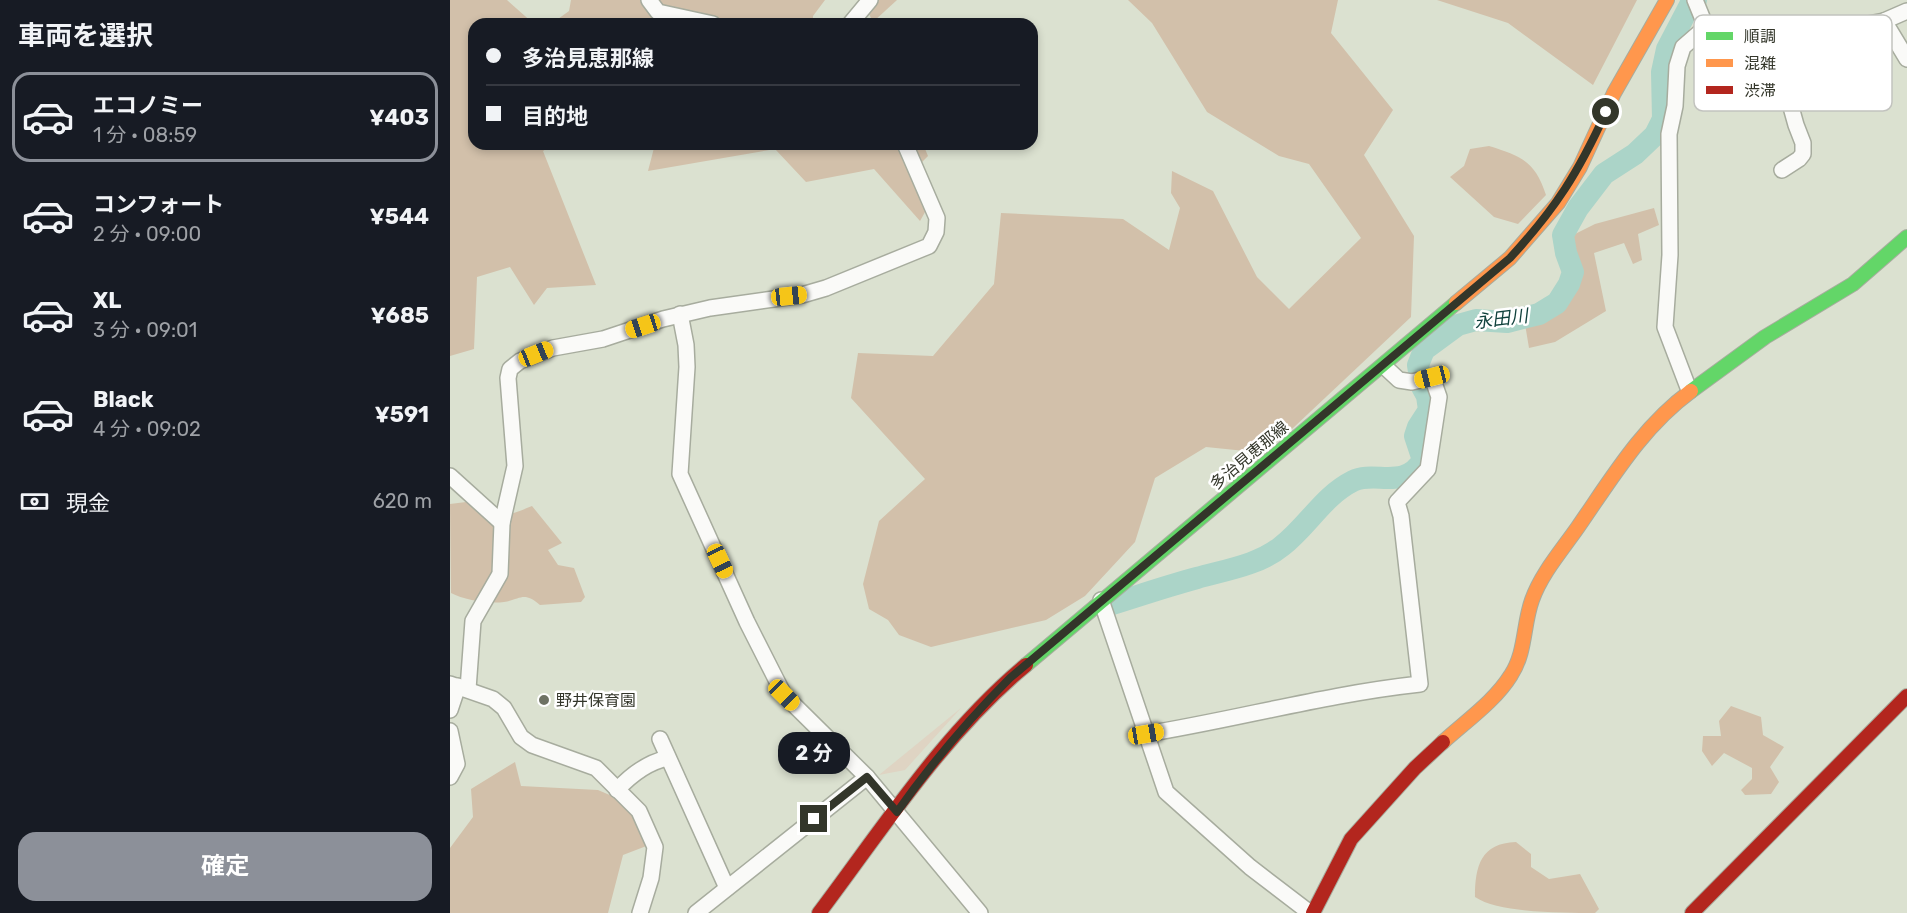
<!DOCTYPE html>
<html lang="ja">
<head>
<meta charset="utf-8">
<style>
  :root { --surface:#171b24; --page:#242831; --text:#f1f3f6; --muted:#9ea1a6; --line:#363941; --accent:#8c9099 }
  body { margin:0; font-family:Rubik,"Noto Sans JP",sans-serif; background:var(--page); color:var(--text); height:100vh; display:flex; flex-direction:column; font-size:22px; white-space:nowrap }
  * { box-sizing:border-box; margin:0 }
  p { font-size:20px; color:var(--muted) }
  .icon { flex:none; width:33px; height:33px; fill:none; stroke:currentColor; stroke-width:2; stroke-linecap:round; stroke-linejoin:round }
  .map { position:relative; flex:1; overflow:hidden }
  .panel { display:flex; flex-direction:column; background:var(--surface); width:450px }
  .panel>* { flex:none }
  .hud { position:absolute; left:18px; top:18px; width:570px; height:132px; border-radius:18px; box-shadow:0 3px 9px #0003; display:grid; align-content:center; height:132px; padding:0 18px; background:var(--surface) }
  .end { position:absolute; width:27px; height:27px; margin:-14px; border:8px solid #33362a; background:#fff; box-shadow:0 0 0 3px #fff }
  .from { border-radius:50% }
  .bubble { position:absolute; height:42px; border-radius:18px; background:var(--surface); box-shadow:0 3px 9px #0003; font-size:20px; font-weight:700; line-height:42px; text-align:center }
  .car { position:absolute; width:18px; height:36px; margin:-18px -9px; border-radius:8px; box-shadow:0 0 4px 2px #0007; background:linear-gradient(#f5c518 24%,#345 0 40%,#f5c518 0 76%,#345 0 86%,#f5c518 0) }
  .hud b { display:flex; align-items:center; gap:21px; height:57px; font-size:22px }
  .hud b+b { border-top:2px solid var(--line) }
  .hud i { width:15px; height:15px; background:var(--text) }
  ul { padding:0; list-style:none }
  li { display:flex; align-items:center; gap:18px; height:90px; margin:0 12px 9px; padding:0 6px; border:3px solid transparent; border-radius:18px }
  li div { flex:1 }
  li b { display:block; font-size:22px }
  li em { font-style:normal; font-weight:700 }
  li.selected { border-color:var(--accent) }
  li>.icon { width:54px; height:54px; stroke-width:1.5 }
  h2 { padding:0 18px; font-size:27px; line-height:72px }
  .pay { display:flex; align-items:center; gap:15px; height:66px; padding:0 18px; font-size:22px }
  .pay p { margin-inline-start:auto }
  .primary-button { display:flex; gap:12px; margin-top:auto; padding:12px 18px }
  .primary-button a { flex:1; height:69px; border-radius:18px; background:var(--accent); color:#fff; font-size:24px; font-weight:700; line-height:69px; text-align:center }
  main { display:flex; flex:1; min-height:0 }
  .map>svg:first-child { display:block }
  .green { fill:#dfd4c3 }
  .forest { fill:#d2c0aa }
  .lines { fill:none; stroke-linecap:round; stroke-linejoin:round }
  .river { stroke:#abd4c8; stroke-width:22 }
  .street-casing { stroke:#a7ac9e; stroke-width:18 }
  .fast-casing { stroke:#a7ac9e; stroke-width:16 }
  .slow-casing { stroke:#a7ac9e; stroke-width:16 }
  .jam-casing { stroke:#a7ac9e; stroke-width:16 }
  .street { stroke:#fafaf8; stroke-width:15 }
  .fast { stroke:#63d668; stroke-width:14 }
  .slow { stroke:#ff974d; stroke-width:14 }
  .jam { stroke:#b3261e; stroke-width:14 }
  .route { stroke:#33362a; stroke-width:8 }
  .poi-dot { fill:#6e7264; stroke:#fff; stroke-width:2 }
  .labels { text-anchor:middle; stroke-width:5; stroke-linejoin:round; paint-order:stroke }
  .street-label { font-size:16px; fill:#33362a; stroke:#fff }
  .poi-label { font-size:16px; fill:#33362a; stroke:#fff; text-anchor:start }
  .water-label { font-size:18px; font-style:italic; fill:#11423d; stroke:#fff }
  .key { fill:#fff; stroke:#c2c3bf; stroke-width:1.5 }
  .key-label { font-size:16px; fill:#33362a }
</style>
</head>
<body>
<main>
<section class="panel">
<h2>車両を選択</h2>
<ul>
<li class="selected"><svg class="icon" aria-label="car" viewBox="0 0 24 24"><path d="M5 17H2v-5l4-1 3-4h7l3 4 3 1v5h-3M9 17h6M6 11h13"/><circle cx="7" cy="17" r="2"/><circle cx="17" cy="17" r="2"/></svg><div><b>エコノミー</b><p>1 分 · 08:59</p></div><em>¥403</em></li>
<li><svg class="icon" aria-label="car" viewBox="0 0 24 24"><path d="M5 17H2v-5l4-1 3-4h7l3 4 3 1v5h-3M9 17h6M6 11h13"/><circle cx="7" cy="17" r="2"/><circle cx="17" cy="17" r="2"/></svg><div><b>コンフォート</b><p>2 分 · 09:00</p></div><em>¥544</em></li>
<li><svg class="icon" aria-label="car" viewBox="0 0 24 24"><path d="M5 17H2v-5l4-1 3-4h7l3 4 3 1v5h-3M9 17h6M6 11h13"/><circle cx="7" cy="17" r="2"/><circle cx="17" cy="17" r="2"/></svg><div><b>XL</b><p>3 分 · 09:01</p></div><em>¥685</em></li>
<li><svg class="icon" aria-label="car" viewBox="0 0 24 24"><path d="M5 17H2v-5l4-1 3-4h7l3 4 3 1v5h-3M9 17h6M6 11h13"/><circle cx="7" cy="17" r="2"/><circle cx="17" cy="17" r="2"/></svg><div><b>Black</b><p>4 分 · 09:02</p></div><em>¥591</em></li>
</ul>
<div class="pay"><svg class="icon" aria-label="cash" viewBox="0 0 24 24"><path d="M3 7h18v10H3z"/><circle cx="12" cy="12" r="2"/></svg>現金<p>620 m</p></div>
<div class="primary-button"><a>確定</a></div>
</section>
<div class="map">
<svg width="1457" height="913" viewBox="0 0 1457 913">
  <rect width="100%" height="100%" fill="#dbe1d0"/>
  <polygon class="green" points="511,708 455,770 429,775"/>
  <g class="forest">
    <polygon points="0,0 57,0 84,24 24,24 24,144 103,144 93,151 146,285 97,288 84,305 60,267 27,277 24,349 0,356"/>
    <polygon points="121,0 375,0 363,16 363,24 101,24 119,11"/>
    <polygon points="426,0 447,0 423,22 417,10"/>
    <polygon points="678,0 888,0 881,33 943,110 914,155 964,236 961,317 842,429 805,452 756,447 705,478 685,542 635,596 596,620 481,647 449,635 438,620 419,609 413,584 429,521 475,479 401,398 408,353 483,356 544,284 551,213 673,219 719,250 730,208 721,193 722,171 763,191 807,277 839,309 911,238 859,164 829,156 757,112 702,23"/>
    <polygon points="987,0 1187,0 1143,85 1058,23"/>
    <polygon points="205,144 473,144 478,156 463,171 479,205 470,221 424,169 356,182 325,149 198,171"/>
    <path d="M1039,146C1071,156 1085,161 1096,195L1068,224L1044,217L1000,177L1014,166L1020,149Z"/>
    <path d="M1204,208L1209,225L1188,234L1192,260L1183,264L1174,243L1144,253L1156,311L1105,342L1079,348L1075,324C1101,315 1125,302 1129,272C1131,262 1124,246 1121,236L1145,224Z"/>
    <path d="M16,502C44,520 51,519 82,506L112,543L98,550L108,565L124,568L135,597L131,602L90,605C74,591 71,599 54,602C39,604 14,600 1,593L0,504Z"/>
    <polygon points="1281,706 1311,717 1313,735 1334,747 1320,767 1329,782 1321,794 1295,795 1291,790 1302,779 1302,768 1274,753 1262,766 1252,751 1253,736 1271,736 1269,721"/>
    <polygon points="65,762 71,786 148,790 176,802 199,845 173,855 158,913 0,913 0,848 23,817 21,789"/>
    <path d="M1066,842L1081,854V867L1099,879L1130,874L1149,909L1145,913C1112,913 1048,913 1025,897C1025,866 1031,843 1066,842Z"/>
  </g>
  <g class="lines">
    <path class="river" d="M659,605C688,596 717,586 747,578C775,570 809,565 832,546C858,526 873,496 903,481C925,470 954,491 973,460L965,436L968,427L979,410L977,396L971,385L968,365L974,350L1008,325L1026,320L1057,322L1089,314L1107,303L1119,284L1123,272L1116,253L1113,235L1128,208L1154,174L1185,154L1205,135L1213,119L1212,72L1217,49L1240,5L1246,0"/>
    <g class="street-casing">
      <g id="street">
        <polyline points="199,0 208,12 263,24"/>
        <polyline points="1245,0 1256,27 1279,30 1413,25 1434,21 1457,11"/>
        <polyline points="1434,21 1457,59"/>
        <polyline points="400,24 420,0"/>
        <polyline points="1319,28 1346,125 1353,143 1353,154 1349,159 1332,170"/>
        <polyline points="230,314 236,345 237,367 230,474 297,622 334,695 417,777 530,913"/>
        <polyline points="1239,390 1215,327 1220,255 1219,134 1225,106 1227,66 1233,47 1256,27"/>
        <polyline points="0,476 52,523"/>
        <polyline points="651,600 716,792 800,867 860,913"/>
        <polyline points="0,684 43,699 54,708 71,737 82,745 146,768 189,811 205,847 201,878 190,913"/>
        <polyline points="18,689 23,621 50,574 52,523 65,466 58,378 60,369 70,361 103,348 153,339 213,319 260,308 352,295 376,288 479,246 486,232 487,218 455,144"/>
        <polyline points="0,710 8,686"/>
        <polyline points="0,731 7,764 0,777"/>
        <path d="M696,734C788,719 877,694 970,684L951,516L947,502L978,469L989,397L982,377L962,382L949,380L934,366"/>
        <polyline points="210,739 277,888"/>
        <path d="M167,790C181,775 198,762 218,758"/>
        <polyline points="246,913 417,777"/>
      </g>
    </g>
    <g class="fast-casing">
      <g id="fast">
        <polyline points="1241,391 1315,337 1403,284 1457,237"/>
        <polyline points="576,665 1006,303"/>
      </g>
    </g>
    <g class="slow-casing">
      <g id="slow">
        <polyline points="1006,303 1060,258 1108,203 1130,167 1164,93 1217,0"/>
        <path d="M993,742C1016,721 1045,701 1061,675C1076,652 1073,625 1082,600C1091,574 1112,550 1128,527C1162,478 1192,427 1241,391"/>
      </g>
    </g>
    <g class="jam-casing">
      <g id="jam">
        <path d="M369,913C433,828 494,733 576,665"/>
        <polyline points="863,913 901,839 965,768 993,742"/>
        <polyline points="1242,913 1457,696"/>
      </g>
    </g>
    <use href="#street" class="street"/>
    <use href="#fast" class="fast"/>
    <use href="#slow" class="slow"/>
    <use href="#jam" class="jam"/>
  </g>
  <g class="lines">
    <path class="route" d="M364,819L417,777L447,812C481,764 518,720 560,678L1060,258C1106,208 1128,173 1156,112"/>
  </g>
  <circle class="poi-dot" cx="94" cy="700" r="6"/>
  <g class="labels">
    <g class="street-label">
      <text transform="translate(799 455) rotate(-40)" y="6">多治見恵那線</text>
    </g>
    <g class="poi-label">
      <text x="106" y="706">野井保育園</text>
    </g>
    <g class="water-label">
      <text transform="translate(1051 319) rotate(-7)" y="6">永田川</text>
    </g>
  </g>
  <rect x="1244" y="15" width="198" height="96" rx="9" class="key"/>
  <rect x="1256" y="32" width="27" height="8" fill="#63d668"/>
  <rect x="1256" y="59" width="27" height="8" fill="#ff974d"/>
  <rect x="1256" y="86" width="27" height="8" fill="#b3261e"/>
  <g class="key-label">
    <text x="1294" y="42">順調</text>
    <text x="1294" y="69">混雑</text>
    <text x="1294" y="96">渋滞</text>
  </g>
</svg>
<i class="end from" style="left:1156px;top:112px"></i>
<i class="end" style="left:364px;top:819px"></i>
<div class="bubble" style="left:328px;top:732px;width:72px">2 分</div>
<i class="car" style="left:339px;top:296px;rotate:84deg"></i>
<i class="car" style="left:193px;top:326px;rotate:252deg"></i>
<i class="car" style="left:86px;top:354px;rotate:68deg"></i>
<i class="car" style="left:982px;top:377px;rotate:256deg"></i>
<i class="car" style="left:270px;top:561px;rotate:155deg"></i>
<i class="car" style="left:334px;top:695px;rotate:135deg"></i>
<i class="car" style="left:696px;top:734px;rotate:80deg"></i>
<div class="hud">
<b><i class="from"></i>多治見恵那線</b>
<b><i></i>目的地</b>
</div>
</div>
</main>
</body>
</html>
